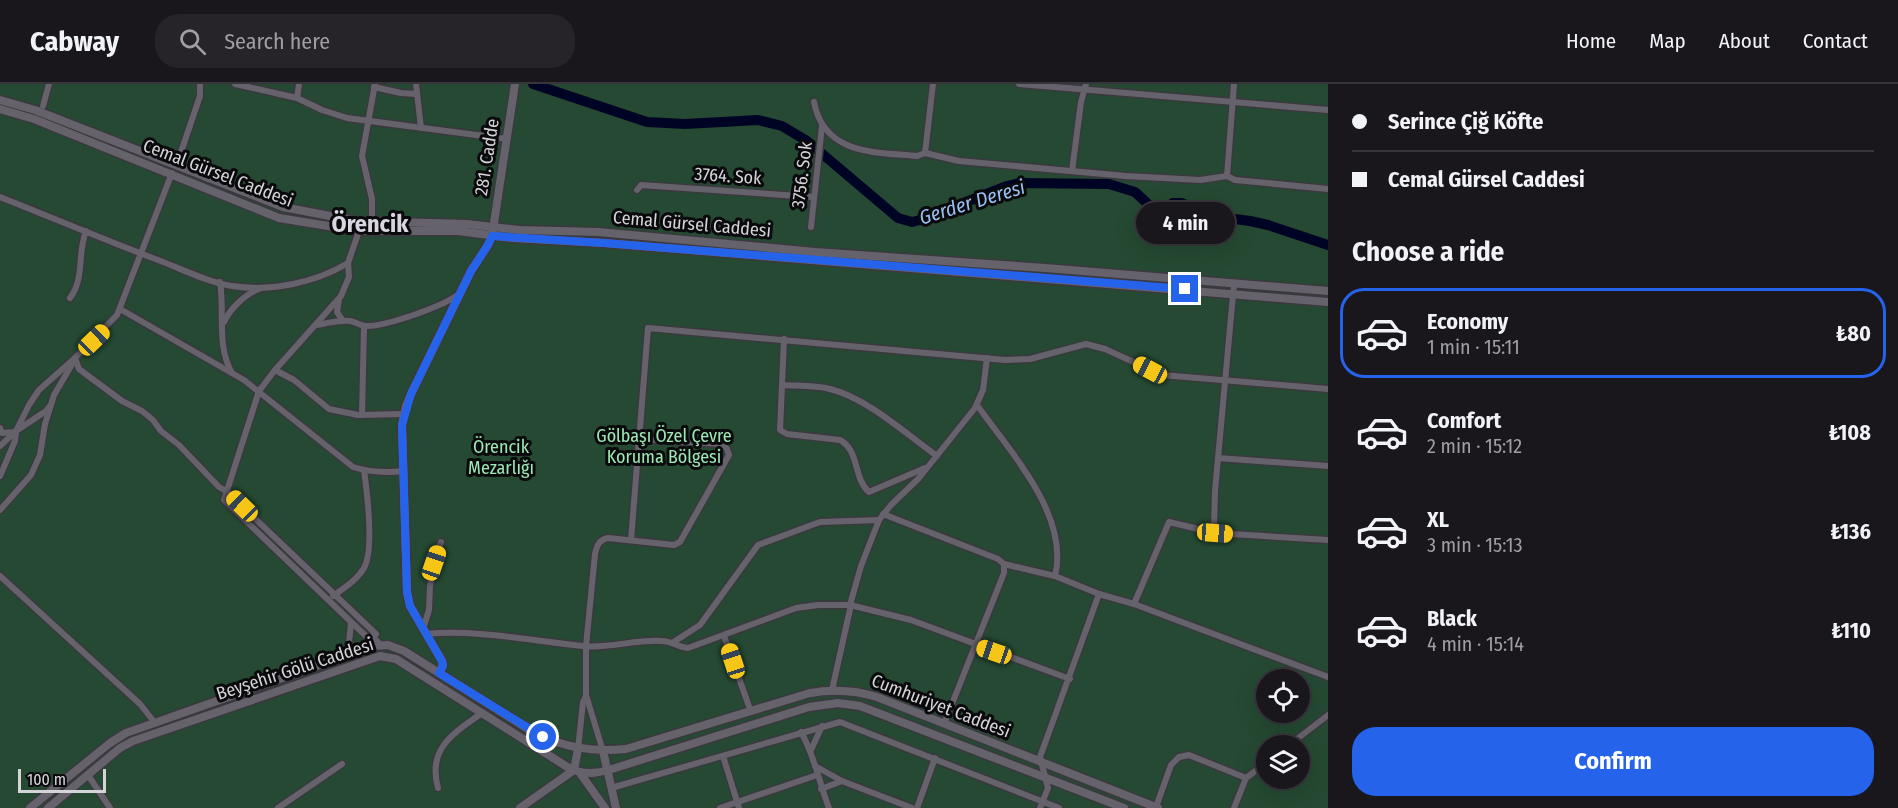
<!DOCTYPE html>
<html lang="en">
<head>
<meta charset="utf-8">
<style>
  :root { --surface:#19161c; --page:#262329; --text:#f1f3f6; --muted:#9f9fa3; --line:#37353b; --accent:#2563eb }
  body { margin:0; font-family:"Fira Sans Condensed",sans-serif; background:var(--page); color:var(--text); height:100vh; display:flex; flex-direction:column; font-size:22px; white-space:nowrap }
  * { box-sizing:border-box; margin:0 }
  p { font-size:20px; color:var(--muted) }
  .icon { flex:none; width:33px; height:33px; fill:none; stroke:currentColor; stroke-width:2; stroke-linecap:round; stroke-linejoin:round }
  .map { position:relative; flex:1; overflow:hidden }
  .drawer { display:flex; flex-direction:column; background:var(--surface); width:570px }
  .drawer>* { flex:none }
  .guide { display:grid; align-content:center; height:132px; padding:0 24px; background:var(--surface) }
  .fabs { position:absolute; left:1256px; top:585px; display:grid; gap:12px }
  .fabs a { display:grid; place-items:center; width:54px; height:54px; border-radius:50%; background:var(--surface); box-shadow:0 6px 24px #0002,0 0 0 2px var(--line); font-size:30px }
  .scale { position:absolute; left:18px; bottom:15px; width:88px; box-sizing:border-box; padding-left:6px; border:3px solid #d5d4d9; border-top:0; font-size:16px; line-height:21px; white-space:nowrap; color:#d5d4d9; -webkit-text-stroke:4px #0a090c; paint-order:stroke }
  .end { position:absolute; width:27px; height:27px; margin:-14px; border:8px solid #2563eb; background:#fff; box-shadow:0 0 0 3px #fff }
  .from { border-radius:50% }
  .bubble { position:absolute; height:42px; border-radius:21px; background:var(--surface); box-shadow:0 6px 24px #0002,0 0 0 2px var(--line); font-size:20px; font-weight:700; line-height:42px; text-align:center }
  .car { position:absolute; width:18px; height:36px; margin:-18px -9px; border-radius:8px; box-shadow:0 0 4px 2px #0007; background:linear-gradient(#f5c518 24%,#345 0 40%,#f5c518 0 76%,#345 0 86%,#f5c518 0) }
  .guide b { display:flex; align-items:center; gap:21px; height:57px; font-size:22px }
  .guide b+b { border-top:2px solid var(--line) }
  .guide i { width:15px; height:15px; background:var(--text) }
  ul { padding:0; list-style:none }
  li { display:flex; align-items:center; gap:18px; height:90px; margin:0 12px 9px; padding:0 12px; border:3px solid transparent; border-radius:24px }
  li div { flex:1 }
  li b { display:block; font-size:22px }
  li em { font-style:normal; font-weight:700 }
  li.selected { border-color:var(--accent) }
  li>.icon { width:54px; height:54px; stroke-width:1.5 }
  h2 { padding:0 24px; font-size:27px; line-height:72px }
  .action { display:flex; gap:12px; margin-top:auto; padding:12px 24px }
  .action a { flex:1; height:69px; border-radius:24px; background:var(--accent); color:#fff; font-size:24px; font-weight:700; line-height:69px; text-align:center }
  header { display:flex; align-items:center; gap:36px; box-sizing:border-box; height:84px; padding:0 30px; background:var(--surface); border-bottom:2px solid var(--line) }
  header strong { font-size:28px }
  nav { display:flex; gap:33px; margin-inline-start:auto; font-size:21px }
  .search { width:420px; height:54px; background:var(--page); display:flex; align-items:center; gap:15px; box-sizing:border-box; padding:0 21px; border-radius:24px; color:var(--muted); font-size:22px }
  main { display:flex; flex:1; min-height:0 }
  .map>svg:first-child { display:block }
  .green { fill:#254932; fill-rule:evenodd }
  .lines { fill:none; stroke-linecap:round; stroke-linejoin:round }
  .river { stroke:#000424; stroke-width:10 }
  .street-casing { stroke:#3b393f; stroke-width:9 }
  .secondary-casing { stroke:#3b393f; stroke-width:11 }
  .street { stroke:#65626b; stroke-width:6 }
  .secondary { stroke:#65626b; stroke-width:8 }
  .route { stroke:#2563eb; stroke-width:8 }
  .labels { text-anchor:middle; stroke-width:6; stroke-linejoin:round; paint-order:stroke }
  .street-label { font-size:18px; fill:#d5d4d9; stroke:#0a090c }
  .park-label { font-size:18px; fill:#9ce9b5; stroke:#0a090c }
  .water-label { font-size:20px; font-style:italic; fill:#99c1f4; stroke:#0a090c }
  .district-label { font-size:24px; font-weight:bold; fill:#d9d6e1; stroke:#0a090c }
</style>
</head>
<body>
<header>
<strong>Cabway</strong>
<div class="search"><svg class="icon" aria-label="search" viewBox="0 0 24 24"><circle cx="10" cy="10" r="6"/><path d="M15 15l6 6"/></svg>Search here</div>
<nav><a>Home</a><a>Map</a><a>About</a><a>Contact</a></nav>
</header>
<main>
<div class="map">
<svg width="1328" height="724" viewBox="0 0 1328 724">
  <rect width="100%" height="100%" fill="#211e26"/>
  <path class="green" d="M0,0H1328V724H0ZM1266,596H1299V628H1266ZM1266,662H1299V694H1266Z"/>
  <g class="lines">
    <polyline class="river" points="533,0 647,38 685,40 758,36 782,42 807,57 898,134 912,138 920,136 1007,102 1020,99 1109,100 1135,108 1149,121 1157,124 1164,125 1173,119 1182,119 1212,132 1250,137 1268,141 1328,161"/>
    <g class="street-casing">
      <g id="street">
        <polyline points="235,0 297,14 322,26 347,34 507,55"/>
        <polyline points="416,0 421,44"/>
        <polyline points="1019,0 1328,26"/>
        <polyline points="1234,0 1227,92 1235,96 1328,105"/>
        <polyline points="374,3 401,9 416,10"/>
        <polyline points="297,14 299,0"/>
        <path d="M814,18C824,71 875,68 917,72L925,69L959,77L1126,92L1200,96L1227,92"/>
        <polyline points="43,22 49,0"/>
        <polyline points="925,69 933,0"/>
        <polyline points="177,80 200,12 200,0"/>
        <polyline points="1072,87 1081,18 1086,0"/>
        <polyline points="637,106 641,101 813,113"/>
        <path d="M0,113C53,134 105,156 158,176C182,185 207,198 232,202C270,208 315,199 348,179"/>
        <polyline points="372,137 372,115 362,72 375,0"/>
        <polyline points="811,143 822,42"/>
        <polyline points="359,147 348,179 349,193 341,212 275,286 259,307 224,416 369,555 373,553 381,561"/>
        <path d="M220,198C225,228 216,261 232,289"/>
        <polyline points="1234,200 1215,407 1214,443 1215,449 1328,456"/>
        <path d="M70,214C85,194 77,170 86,147"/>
        <polyline points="339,216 337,228 343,237"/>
        <path d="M120,225L244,296L353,383C369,388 386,389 403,387"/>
        <path d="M224,238C230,225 245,210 259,205"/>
        <path d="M317,241C328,239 339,236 350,237C356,238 361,242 367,242C387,242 444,222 459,210"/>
        <path d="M784,255L780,346L787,350L840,356C860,367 853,394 869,408L925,384"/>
        <polyline points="75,274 79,285 122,317 142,327 153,336 161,347 179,361 219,403 226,407 376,550 373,553"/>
        <polyline points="275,286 294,296 329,325 358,331 403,330"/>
        <path d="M783,301C798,302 815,301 830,305C867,314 906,350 937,372"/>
        <path d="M977,321C1010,368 1070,431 1055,492"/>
        <polyline points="362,331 364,242"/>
        <polyline points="0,344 2,349 15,348"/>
        <polyline points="0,362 16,347 29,321 39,306 75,274 117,231 172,89"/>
        <polyline points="1218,374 1328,382"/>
        <polyline points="0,392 15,357 16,347 46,327 49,323"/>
        <polyline points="0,426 31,391 40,371 45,340 54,311 74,277"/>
        <polyline points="883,430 998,475 1004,480 1004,489 944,640"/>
        <polyline points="631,456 648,244 1005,276 1030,275 1086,260 1105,265 1162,291 1328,305"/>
        <polyline points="1004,480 1055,492 1099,510 1040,673 1048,704 1040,724"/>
        <polyline points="0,492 140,620 155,639"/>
        <polyline points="1099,510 1134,520 1328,593"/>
        <path d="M333,512C344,504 357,496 364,484C374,466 367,408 364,386"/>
        <polyline points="1134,520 1169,438 1215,449"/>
        <polyline points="850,521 861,482 879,436 891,421 919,394 975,324 983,306 987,274"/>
        <polyline points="423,545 429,526 430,502 434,479 441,458"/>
        <path d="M426,550C473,545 535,557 583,562C609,565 636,555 662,557C672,557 677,563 688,564L796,524L818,521H850L911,536L1070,595"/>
        <polyline points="724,552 751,628"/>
        <polyline points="672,559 700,541 758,461 820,438 879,436"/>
        <polyline points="348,570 351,538"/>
        <polyline points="832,606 851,521"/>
        <path d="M801,648C815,672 819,699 829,724"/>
        <polyline points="1288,662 1328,631"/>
        <polyline points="578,665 583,618 586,612"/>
        <polyline points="811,666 822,642"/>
        <path d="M603,667L586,611V562L595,470C597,461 599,456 608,454L674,461L680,458L729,371L727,365L722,360L639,355"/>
        <polyline points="723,672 739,724"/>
        <polyline points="815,682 842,697 912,724"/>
        <polyline points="88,691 110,724"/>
        <polyline points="1246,694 1266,679"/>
        <path d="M438,704C427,664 454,649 482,629"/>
        <polyline points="611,704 840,638 1059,724"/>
        <polyline points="821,705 842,697"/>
        <polyline points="1156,723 1171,681 1179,673 1189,671 1246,694 1234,724"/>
        <polyline points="278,724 342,680"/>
        <polyline points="720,724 817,691"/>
        <polyline points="917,724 935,674"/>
      </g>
    </g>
    <g class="secondary-casing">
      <g id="secondary">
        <polyline points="0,16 35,26 283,123 356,137 467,140 519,146 598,148 815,168 1045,184 1328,207"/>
        <polyline points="0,25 34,35 279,134 359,147 458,147 513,154 604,159 1328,218"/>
        <polyline points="439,589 443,581 442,577 410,522 407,508 402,341 406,322 411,310 471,187 488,161 492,152 515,0"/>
        <polyline points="603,667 616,724"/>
        <polyline points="580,689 605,724"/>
        <path d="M30,724L110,659L126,649L373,562L388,561L404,567L533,648C564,664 592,668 626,665L810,609C833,605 855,606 877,613L1158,724"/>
        <path d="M48,724L120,664L133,657L380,572L396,575L569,684C584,691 595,690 612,685L809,623L838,619L860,622L1124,724"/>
        <polyline points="520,724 574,686 578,665"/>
      </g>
    </g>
    <use href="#street" class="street"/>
    <use href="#secondary" class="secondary"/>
  </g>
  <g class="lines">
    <polyline class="route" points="543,653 439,589 443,582 442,577 410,522 407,508 402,341 411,310 471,187 488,161 492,152 604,159 1185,205"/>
  </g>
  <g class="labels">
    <g class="street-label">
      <text transform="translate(487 73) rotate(-81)" y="6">281. Cadde</text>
      <text transform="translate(218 89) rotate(21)" y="6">Cemal Gürsel Caddesi</text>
      <text transform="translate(802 91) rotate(-83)" y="6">3756. Sok</text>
      <text transform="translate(728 92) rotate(4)" y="6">3764. Sok</text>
      <text transform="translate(692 140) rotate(5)" y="6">Cemal Gürsel Caddesi</text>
      <text transform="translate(295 585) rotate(-18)" y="6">Beyşehir Gölü Caddesi</text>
      <text transform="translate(941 622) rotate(21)" y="6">Cumhuriyet Caddesi</text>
    </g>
    <g class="park-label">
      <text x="664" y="358">Gölbaşı Özel Çevre<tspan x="664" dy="21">Koruma Bölgesi</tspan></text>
      <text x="501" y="369">Örencik<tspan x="501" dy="21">Mezarlığı</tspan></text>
    </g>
    <g class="water-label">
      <text transform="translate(972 118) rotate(-17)" y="7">Gerder Deresi</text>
    </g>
    <g class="district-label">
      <text x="370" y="148">Örencik</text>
    </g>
  </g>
</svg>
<div class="fabs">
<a><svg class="icon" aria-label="locate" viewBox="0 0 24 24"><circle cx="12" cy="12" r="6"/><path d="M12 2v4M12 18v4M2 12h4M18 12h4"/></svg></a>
<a><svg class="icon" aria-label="layers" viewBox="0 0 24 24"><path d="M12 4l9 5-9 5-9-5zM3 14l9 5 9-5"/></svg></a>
</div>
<div class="scale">100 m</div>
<i class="end from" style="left:543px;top:653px"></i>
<i class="end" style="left:1185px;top:205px"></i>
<div class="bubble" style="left:1136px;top:118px;width:99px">4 min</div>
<i class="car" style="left:94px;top:256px;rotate:46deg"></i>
<i class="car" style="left:1150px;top:286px;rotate:298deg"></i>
<i class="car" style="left:242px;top:422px;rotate:314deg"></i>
<i class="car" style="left:1215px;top:449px;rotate:94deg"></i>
<i class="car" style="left:434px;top:479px;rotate:19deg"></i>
<i class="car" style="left:994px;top:568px;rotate:289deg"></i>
<i class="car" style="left:733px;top:577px;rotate:342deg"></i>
</div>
<section class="drawer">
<div class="guide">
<b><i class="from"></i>Serince Çiğ Köfte</b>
<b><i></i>Cemal Gürsel Caddesi</b>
</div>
<h2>Choose a ride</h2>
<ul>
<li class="selected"><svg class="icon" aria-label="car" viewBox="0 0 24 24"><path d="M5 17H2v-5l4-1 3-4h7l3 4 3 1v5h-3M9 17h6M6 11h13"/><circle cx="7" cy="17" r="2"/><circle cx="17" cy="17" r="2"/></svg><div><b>Economy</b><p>1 min · 15:11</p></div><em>₺80</em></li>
<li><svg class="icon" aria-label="car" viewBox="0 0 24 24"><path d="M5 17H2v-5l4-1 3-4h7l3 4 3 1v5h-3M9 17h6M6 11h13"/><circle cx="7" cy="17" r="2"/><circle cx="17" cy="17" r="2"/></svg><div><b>Comfort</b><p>2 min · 15:12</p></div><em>₺108</em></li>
<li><svg class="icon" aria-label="car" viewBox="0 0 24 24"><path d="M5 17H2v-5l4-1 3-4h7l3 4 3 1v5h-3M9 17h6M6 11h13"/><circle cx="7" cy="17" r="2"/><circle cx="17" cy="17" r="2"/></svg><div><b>XL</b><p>3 min · 15:13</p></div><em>₺136</em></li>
<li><svg class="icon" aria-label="car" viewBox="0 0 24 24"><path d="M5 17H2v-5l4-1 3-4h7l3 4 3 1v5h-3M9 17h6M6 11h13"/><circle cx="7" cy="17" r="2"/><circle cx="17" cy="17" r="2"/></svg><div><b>Black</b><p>4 min · 15:14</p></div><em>₺110</em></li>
</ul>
<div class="action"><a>Confirm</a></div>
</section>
</main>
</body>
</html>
